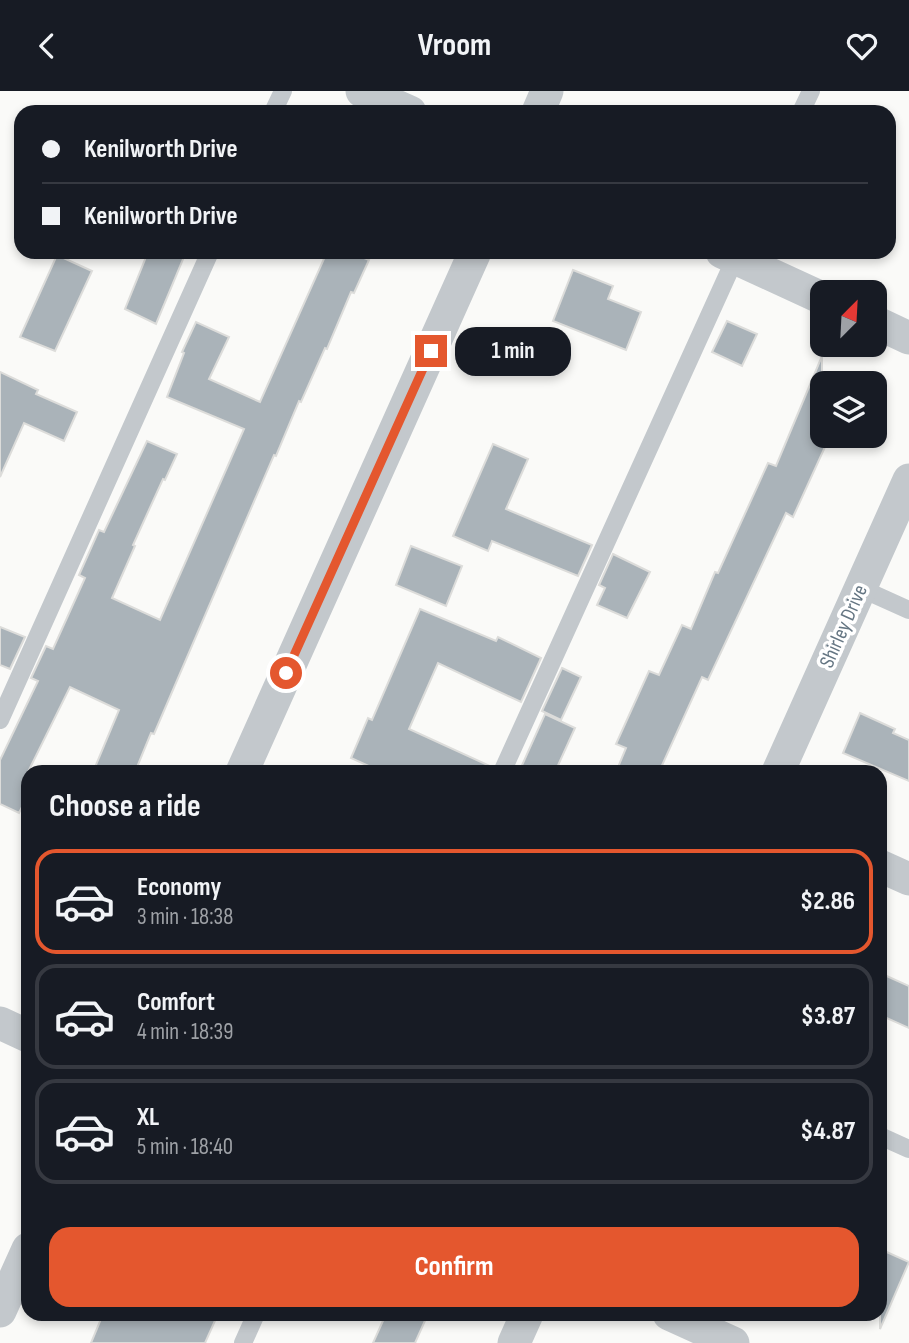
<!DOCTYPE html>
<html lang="en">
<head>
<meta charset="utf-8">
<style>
  :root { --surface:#171b24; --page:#242831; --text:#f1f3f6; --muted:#9ea1a6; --line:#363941; --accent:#e4572e }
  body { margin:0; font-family:"Sofia Sans Condensed",sans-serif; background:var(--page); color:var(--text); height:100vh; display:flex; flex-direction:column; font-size:26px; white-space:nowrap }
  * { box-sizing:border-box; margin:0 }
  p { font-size:23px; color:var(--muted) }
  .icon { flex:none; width:38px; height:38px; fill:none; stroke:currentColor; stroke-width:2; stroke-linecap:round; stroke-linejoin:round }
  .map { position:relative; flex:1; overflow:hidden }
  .details { position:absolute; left:21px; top:674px; width:866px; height:556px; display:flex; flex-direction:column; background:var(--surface); border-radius:21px; box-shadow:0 4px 10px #0003 }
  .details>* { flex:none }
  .top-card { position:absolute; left:14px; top:14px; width:882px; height:154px; border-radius:21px; box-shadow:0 4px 10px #0003; display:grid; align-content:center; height:154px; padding:0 28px; background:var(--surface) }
  .needle { width:46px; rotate:24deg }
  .buttons { position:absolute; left:810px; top:189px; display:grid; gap:14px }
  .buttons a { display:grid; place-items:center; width:77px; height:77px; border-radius:14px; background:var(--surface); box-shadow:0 4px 10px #0003; font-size:35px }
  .end { position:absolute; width:32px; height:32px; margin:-16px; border:9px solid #e4572e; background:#fff; box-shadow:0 0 0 4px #fff }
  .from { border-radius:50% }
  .bubble { position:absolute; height:49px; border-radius:21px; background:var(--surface); box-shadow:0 4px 10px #0003; font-size:23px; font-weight:700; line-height:49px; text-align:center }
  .top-card b { display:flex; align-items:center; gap:24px; height:66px; font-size:26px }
  .top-card b+b { border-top:2px solid var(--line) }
  .top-card i { width:18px; height:18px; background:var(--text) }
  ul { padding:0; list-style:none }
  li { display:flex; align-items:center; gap:21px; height:105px; margin:0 14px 10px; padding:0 14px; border:4px solid var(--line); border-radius:21px }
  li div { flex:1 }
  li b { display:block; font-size:26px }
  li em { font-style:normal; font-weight:700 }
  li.on { border-color:var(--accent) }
  li>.icon { width:63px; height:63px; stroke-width:1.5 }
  h2 { padding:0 28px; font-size:32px; line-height:84px }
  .cta { display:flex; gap:14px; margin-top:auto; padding:14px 28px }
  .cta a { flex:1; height:80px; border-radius:21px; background:var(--accent); color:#fff; font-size:28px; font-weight:700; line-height:80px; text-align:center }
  header { display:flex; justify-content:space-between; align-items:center; height:91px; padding:0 28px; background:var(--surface); font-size:32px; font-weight:700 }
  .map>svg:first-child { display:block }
  .building { fill:#aab3b9; stroke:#dcdcda; stroke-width:2 }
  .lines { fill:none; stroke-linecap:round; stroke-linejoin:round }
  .service { stroke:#c3c8cc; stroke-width:18 }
  .minor { stroke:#c3c8cc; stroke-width:33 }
  .route { stroke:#e4572e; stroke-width:9 }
  .labels { text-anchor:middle; stroke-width:7; stroke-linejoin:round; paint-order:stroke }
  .street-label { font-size:21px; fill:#657683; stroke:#fff }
</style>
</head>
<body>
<header><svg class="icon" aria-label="back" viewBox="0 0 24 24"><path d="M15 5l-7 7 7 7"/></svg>Vroom<svg class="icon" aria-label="heart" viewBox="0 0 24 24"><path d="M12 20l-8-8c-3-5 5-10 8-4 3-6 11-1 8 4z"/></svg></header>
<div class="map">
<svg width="909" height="1252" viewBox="0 0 909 1252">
  <rect width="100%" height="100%" fill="#fafaf8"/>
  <g class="building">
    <polygon points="148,161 186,161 156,233 125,218"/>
    <polygon points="327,161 350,161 369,169 354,202 351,201 327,258 325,257 301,311 299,310 276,365 274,364 154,643 151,642 135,681 93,681 119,619 70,596 28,681 28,704 19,722 0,713 0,669 38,590 31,587 46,555 53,558 85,487 79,484 99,439 104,441 147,350 177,363 165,389 163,388 133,454 135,455 112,507 160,529 244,338 167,306 184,262 182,261 196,231 229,246 209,288 260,311"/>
    <polygon points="57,164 92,180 55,260 20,246"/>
    <polygon points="573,179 613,195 608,208 641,221 626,259 553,230"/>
    <polygon points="727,230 757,243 742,275 712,261"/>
    <polygon points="822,265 822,345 830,345 793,426 786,422 708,589 702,586 659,681 616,681 626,657 616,653 649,580 659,584 682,534 691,538 715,481 718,482 768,372 776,375"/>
    <polygon points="0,281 38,299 36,303 77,321 64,350 24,332 0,386"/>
    <polygon points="493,353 528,368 506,418 592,454 578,485 492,450 488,460 453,445"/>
    <polygon points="411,455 462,475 446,515 396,494"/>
    <polygon points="613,463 650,481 627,527 597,514 605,497 599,494"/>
    <polygon points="420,518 496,550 498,546 541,567 521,611 438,572 409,638 492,676 491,681 382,681 351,667 368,627 372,629"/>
    <polygon points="0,536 25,546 10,578 0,574"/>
    <polygon points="562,577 581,586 561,629 542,620"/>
    <polygon points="860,622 895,638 893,642 909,649 909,690 843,662"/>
    <polygon points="545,623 575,637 555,681 519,681"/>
    <polygon points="880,882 909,895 909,937 880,924"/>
    <polygon points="880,1158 909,1171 880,1238"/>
    <polygon points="103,1223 218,1223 205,1252 91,1252"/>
    <polygon points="386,1223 428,1223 415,1252 373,1252"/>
  </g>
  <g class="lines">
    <g class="service">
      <polyline points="273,21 283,0"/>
      <polyline points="801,21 811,0"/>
      <polyline points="860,497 909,519"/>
      <polyline points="0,629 210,161"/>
      <polyline points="502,681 738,161"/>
      <polyline points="880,1045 909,1058"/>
      <polyline points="243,1252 256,1223"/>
    </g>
    <g class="minor">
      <polyline points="362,0 410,21"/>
      <polyline points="538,21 547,0"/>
      <polyline points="722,161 822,207"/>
      <polyline points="875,231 909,247"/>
      <polyline points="242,681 475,161"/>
      <polyline points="778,681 909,389"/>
      <polyline points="880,775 909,788"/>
      <polyline points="0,932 28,945"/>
      <polyline points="0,1220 28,1158"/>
      <polyline points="669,1223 733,1252"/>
      <polyline points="514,1252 527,1223"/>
    </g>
  </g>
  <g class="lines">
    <polyline class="route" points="286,582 431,260"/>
  </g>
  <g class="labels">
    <g class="street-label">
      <text transform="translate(843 535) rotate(-66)" y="7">Shirley Drive</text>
    </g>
  </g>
</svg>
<div class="buttons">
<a><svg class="needle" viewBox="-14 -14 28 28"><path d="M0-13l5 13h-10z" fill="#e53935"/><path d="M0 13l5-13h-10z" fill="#9ea1a6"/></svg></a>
<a><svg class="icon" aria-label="layers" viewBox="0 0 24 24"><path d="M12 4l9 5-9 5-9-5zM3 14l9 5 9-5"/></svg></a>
</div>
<i class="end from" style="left:286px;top:582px"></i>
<i class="end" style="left:431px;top:260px"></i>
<div class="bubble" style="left:455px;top:236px;width:116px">1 min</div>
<div class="top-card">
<b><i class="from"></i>Kenilworth Drive</b>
<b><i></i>Kenilworth Drive</b>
</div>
<section class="details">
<h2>Choose a ride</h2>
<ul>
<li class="on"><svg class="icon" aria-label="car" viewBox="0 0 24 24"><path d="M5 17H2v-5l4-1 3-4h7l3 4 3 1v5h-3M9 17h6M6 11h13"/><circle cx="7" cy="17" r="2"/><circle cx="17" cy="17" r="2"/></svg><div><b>Economy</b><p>3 min · 18:38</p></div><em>$2.86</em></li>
<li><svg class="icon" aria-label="car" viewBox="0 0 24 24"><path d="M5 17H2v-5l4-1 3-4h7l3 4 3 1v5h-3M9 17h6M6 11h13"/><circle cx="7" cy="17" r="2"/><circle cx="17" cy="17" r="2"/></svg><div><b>Comfort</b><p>4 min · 18:39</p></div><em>$3.87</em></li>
<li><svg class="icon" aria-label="car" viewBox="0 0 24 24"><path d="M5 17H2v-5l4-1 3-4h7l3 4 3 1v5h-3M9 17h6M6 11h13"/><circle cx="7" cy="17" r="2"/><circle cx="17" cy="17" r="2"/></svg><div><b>XL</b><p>5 min · 18:40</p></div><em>$4.87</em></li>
</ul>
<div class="cta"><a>Confirm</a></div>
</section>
</div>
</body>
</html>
